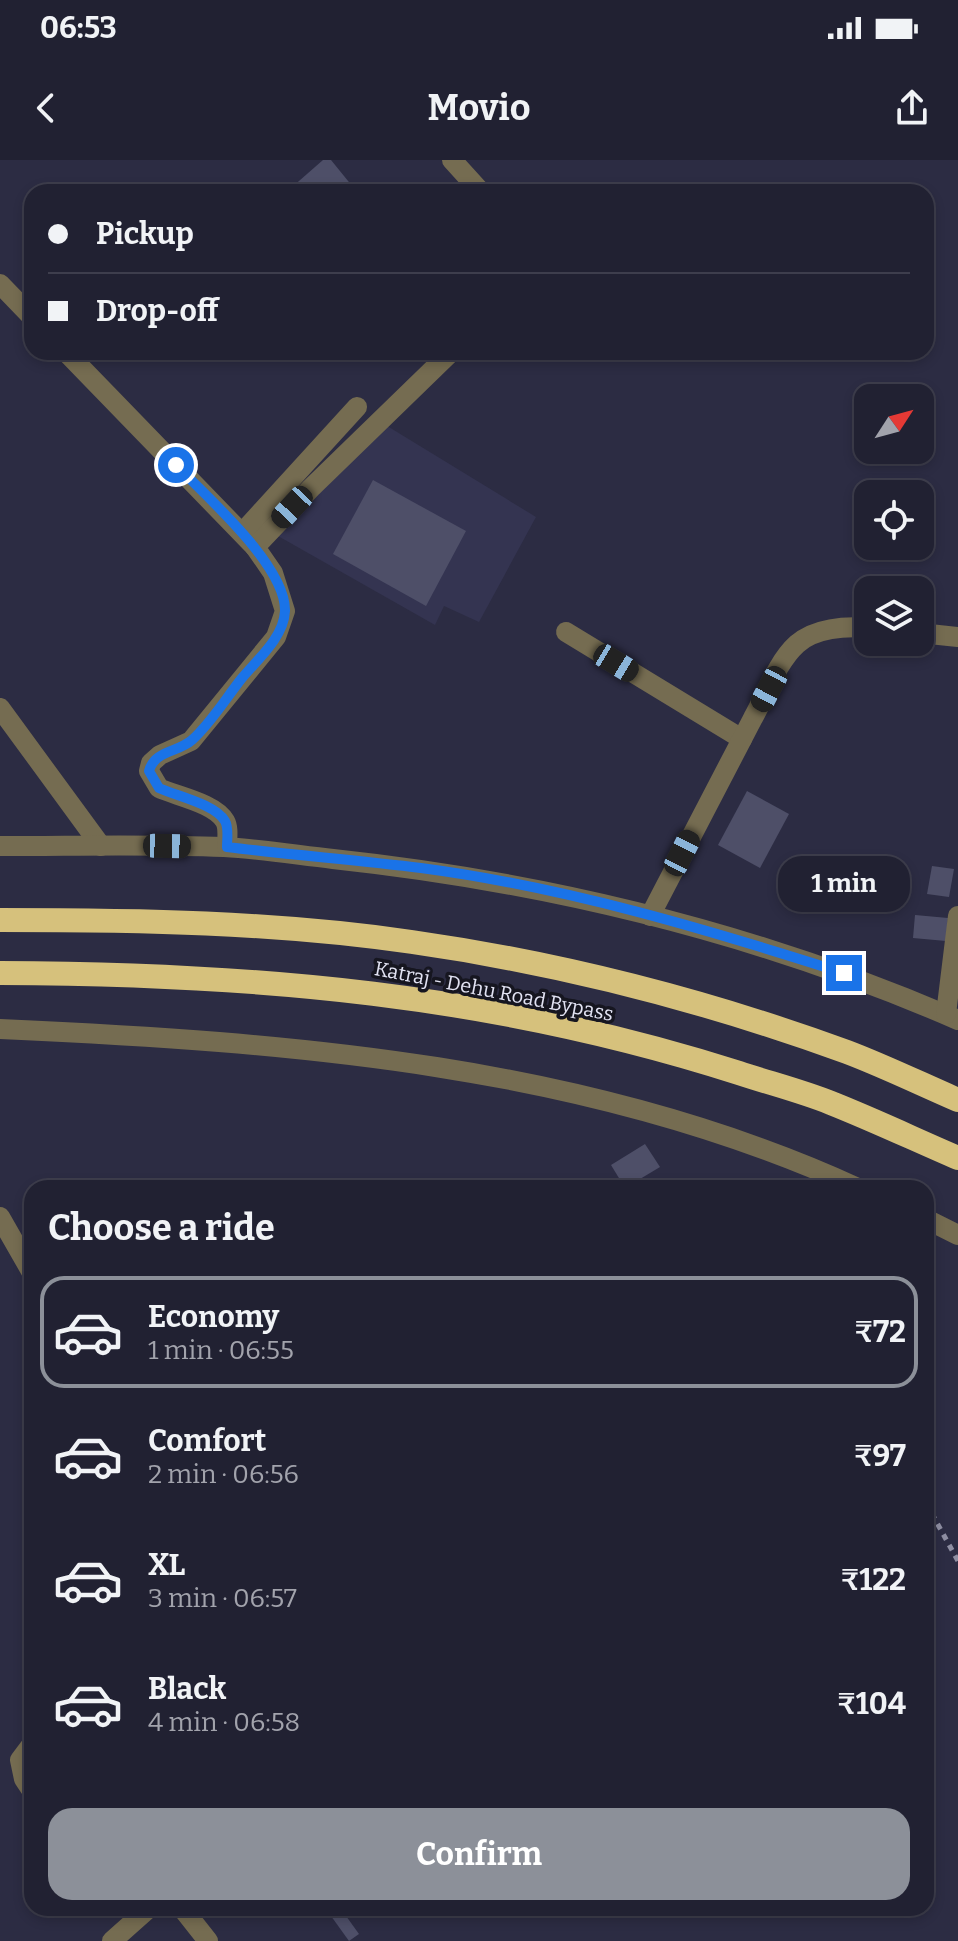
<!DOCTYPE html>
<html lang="en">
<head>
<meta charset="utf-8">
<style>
  :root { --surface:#212132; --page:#2d2e3e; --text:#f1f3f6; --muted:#a2a3ac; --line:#3e3e4d; --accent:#8c9099 }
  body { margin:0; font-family:Bitter,serif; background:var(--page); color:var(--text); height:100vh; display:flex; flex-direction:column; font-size:30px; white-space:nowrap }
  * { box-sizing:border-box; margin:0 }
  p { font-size:26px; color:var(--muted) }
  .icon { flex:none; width:44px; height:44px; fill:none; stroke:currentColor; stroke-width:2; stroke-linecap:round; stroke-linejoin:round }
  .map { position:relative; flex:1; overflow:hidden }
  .sheet { position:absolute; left:24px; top:1020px; width:910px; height:736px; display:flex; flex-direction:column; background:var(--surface); border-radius:24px; box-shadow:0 4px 12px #0003,0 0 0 2px var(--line) }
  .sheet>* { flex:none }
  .hud { position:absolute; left:24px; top:24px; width:910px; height:176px; border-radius:24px; box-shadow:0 4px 12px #0003,0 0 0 2px var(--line); display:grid; align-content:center; height:176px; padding:0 24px; background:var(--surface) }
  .needle { width:52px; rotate:54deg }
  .fabs { position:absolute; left:854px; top:224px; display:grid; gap:16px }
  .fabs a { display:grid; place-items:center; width:80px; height:80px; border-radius:16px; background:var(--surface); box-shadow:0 4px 12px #0003,0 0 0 2px var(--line); font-size:40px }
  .end { position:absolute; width:36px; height:36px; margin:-18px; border:10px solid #1a73e8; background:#fff; box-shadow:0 0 0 4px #fff }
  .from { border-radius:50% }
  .bubble { position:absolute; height:56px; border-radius:24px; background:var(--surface); box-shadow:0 4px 12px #0003,0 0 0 2px var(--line); font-size:26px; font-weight:700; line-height:56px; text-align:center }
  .car { position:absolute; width:24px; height:48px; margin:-24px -12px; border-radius:10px; box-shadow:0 0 6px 2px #0007; background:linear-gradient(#222 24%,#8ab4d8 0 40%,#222 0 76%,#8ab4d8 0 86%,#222 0) }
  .hud b { display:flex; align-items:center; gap:28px; height:76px; font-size:30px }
  .hud b+b { border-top:2px solid var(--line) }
  .hud i { width:20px; height:20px; background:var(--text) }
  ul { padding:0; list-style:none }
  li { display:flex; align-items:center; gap:24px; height:112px; margin:0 16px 12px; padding:0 8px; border:4px solid transparent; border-radius:24px }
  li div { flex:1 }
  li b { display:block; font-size:30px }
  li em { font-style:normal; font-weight:700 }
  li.active { border-color:var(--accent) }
  li>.icon { width:72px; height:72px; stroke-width:1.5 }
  h2 { padding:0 24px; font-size:36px; line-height:96px }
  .action { display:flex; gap:16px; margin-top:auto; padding:16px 24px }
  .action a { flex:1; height:92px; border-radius:24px; background:var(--accent); color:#fff; font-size:32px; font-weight:700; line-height:92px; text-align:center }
  .status { display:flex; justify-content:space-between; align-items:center; height:56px; padding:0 40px; background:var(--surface); direction:ltr }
  .status svg { height:22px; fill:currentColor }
  header { display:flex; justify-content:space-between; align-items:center; height:104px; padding:0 24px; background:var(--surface); font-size:36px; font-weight:700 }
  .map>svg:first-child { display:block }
  .built { fill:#343451 }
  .building { fill:#4e4f68 }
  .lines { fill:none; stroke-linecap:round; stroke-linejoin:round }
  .path { stroke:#8e8ea2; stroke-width:5; stroke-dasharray:6 6; stroke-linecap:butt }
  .minor { stroke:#756c51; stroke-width:20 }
  .highway { stroke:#d6c17c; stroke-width:24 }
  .route { stroke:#1a73e8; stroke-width:10 }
  .labels { text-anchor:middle; stroke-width:7; stroke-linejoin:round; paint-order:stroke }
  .street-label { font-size:20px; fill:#e2e3f3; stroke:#161620 }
</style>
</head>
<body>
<div class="status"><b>06:53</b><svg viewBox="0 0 49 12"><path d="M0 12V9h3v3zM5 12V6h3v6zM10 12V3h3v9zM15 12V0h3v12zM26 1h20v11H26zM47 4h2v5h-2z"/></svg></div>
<header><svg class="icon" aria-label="back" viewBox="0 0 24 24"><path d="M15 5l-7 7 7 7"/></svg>Movio<svg class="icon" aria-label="share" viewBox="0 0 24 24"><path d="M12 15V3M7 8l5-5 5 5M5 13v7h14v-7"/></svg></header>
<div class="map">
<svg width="958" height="1781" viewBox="0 0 958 1781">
  <rect width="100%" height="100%" fill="#2c2c43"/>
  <polygon class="built" points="379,261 536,357 479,462 444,446 435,465 271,372"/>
  <g class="building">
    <polygon points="323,0 331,0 357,32 291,32 291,28"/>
    <polygon points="373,320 466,371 426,446 333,394"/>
    <polygon points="747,631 789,654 760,708 718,685"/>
    <polygon points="932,706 954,709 949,737 927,734"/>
    <polygon points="915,755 948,758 946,781 913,778"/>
    <polygon points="645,984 660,1007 625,1028 611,1005"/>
    <polygon points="341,1749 359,1774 349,1781 331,1756"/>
  </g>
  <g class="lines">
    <g class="path">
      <polyline points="926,1100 932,1085"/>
      <polyline points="926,1343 958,1401"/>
    </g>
    <g class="minor">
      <polyline points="452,0 481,32"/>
      <polyline points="0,124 32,157"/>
      <polyline points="66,192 255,387"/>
      <polyline points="242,373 357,247"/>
      <polyline points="566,472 742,579"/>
      <polyline points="920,473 958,477"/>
      <polyline points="0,548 101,686"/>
      <path d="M0,686C75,686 150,684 224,687C260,689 297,695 333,699C547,722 760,774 958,860"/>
      <path d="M227,687C227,679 229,668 225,661C215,643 176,636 159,628L149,611L151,603L160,595L191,581L276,477L285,451L273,413L255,387L311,328L451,192"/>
      <path d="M650,756C684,690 718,624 753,558C766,535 777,502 797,484C815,468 845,466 868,468"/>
      <polyline points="946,854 958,756"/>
      <path d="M0,869C291,882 590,905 858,1028"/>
      <polyline points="0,1057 32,1113"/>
      <polyline points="926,1059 958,1075"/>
      <polyline points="32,1584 20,1600 24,1619 32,1631"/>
      <polyline points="182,1748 208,1781"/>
      <polyline points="112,1781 149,1748"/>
    </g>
    <g class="highway">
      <path d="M0,760C137,760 275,762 412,782C559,803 707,841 847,892C884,906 921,924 958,940"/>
      <path d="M0,813C257,814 492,834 739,913C769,923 801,931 831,943C874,960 916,980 958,998"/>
    </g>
  </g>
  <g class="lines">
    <path class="route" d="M176,305C207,337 286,406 285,451C284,477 257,500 242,518C226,538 211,563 192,580C177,593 155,590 149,611L159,628C176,636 215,644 225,661C229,668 227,679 227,687C292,695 356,700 421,708C565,727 706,769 844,813"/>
  </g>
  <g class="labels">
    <g class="street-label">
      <text transform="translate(494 831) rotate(11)" y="7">Katraj - Dehu Road Bypass</text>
    </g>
  </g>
</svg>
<div class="fabs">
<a><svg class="needle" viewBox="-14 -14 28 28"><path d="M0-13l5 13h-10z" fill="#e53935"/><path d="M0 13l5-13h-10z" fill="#a2a3ac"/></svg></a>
<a><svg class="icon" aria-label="locate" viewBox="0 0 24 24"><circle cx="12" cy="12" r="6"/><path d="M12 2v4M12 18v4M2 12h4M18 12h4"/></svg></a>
<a><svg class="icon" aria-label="layers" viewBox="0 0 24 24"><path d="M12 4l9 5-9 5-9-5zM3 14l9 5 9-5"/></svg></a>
</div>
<i class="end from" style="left:176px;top:305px"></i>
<i class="end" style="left:844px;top:813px"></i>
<div class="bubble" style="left:778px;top:696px;width:132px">1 min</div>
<i class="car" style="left:292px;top:347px;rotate:223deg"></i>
<i class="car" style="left:616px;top:503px;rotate:121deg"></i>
<i class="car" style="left:769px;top:529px;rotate:208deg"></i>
<i class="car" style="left:167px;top:686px;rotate:91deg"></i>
<i class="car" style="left:682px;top:693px;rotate:27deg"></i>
<div class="hud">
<b><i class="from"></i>Pickup</b>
<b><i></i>Drop-off</b>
</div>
<section class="sheet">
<h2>Choose a ride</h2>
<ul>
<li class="active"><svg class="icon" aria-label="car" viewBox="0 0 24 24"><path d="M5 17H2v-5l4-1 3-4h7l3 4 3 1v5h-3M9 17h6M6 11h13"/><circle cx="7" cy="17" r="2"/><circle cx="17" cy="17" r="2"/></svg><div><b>Economy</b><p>1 min · 06:55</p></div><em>₹72</em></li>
<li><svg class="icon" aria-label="car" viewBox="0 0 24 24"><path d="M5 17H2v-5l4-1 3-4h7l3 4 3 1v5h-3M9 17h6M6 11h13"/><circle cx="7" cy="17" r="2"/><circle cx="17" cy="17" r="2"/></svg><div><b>Comfort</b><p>2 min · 06:56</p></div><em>₹97</em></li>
<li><svg class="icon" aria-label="car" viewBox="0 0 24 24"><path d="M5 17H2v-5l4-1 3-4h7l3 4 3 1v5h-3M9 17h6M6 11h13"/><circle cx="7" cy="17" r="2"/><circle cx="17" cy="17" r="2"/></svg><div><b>XL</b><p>3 min · 06:57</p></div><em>₹122</em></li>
<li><svg class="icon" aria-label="car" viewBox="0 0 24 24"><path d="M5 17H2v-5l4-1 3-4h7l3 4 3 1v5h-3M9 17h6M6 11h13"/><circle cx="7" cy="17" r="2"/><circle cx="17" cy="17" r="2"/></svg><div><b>Black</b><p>4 min · 06:58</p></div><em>₹104</em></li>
</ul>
<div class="action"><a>Confirm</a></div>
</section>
</div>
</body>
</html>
